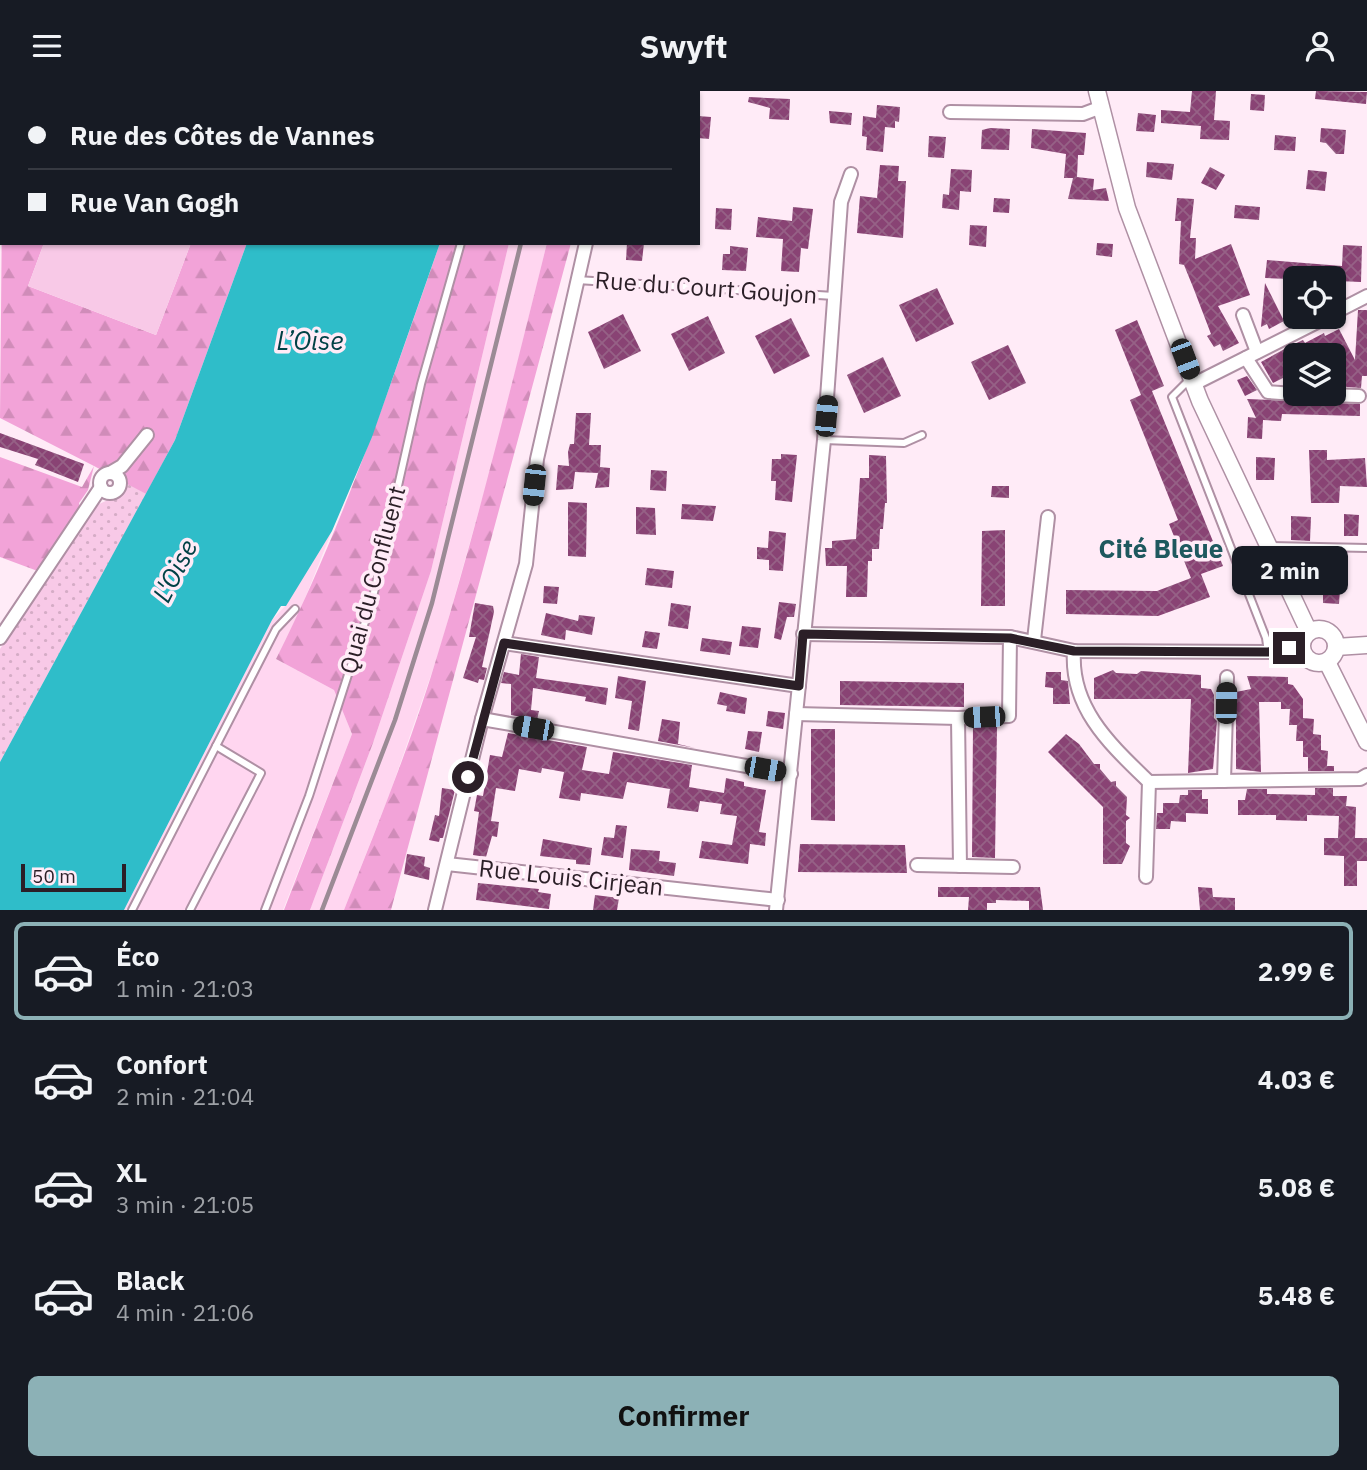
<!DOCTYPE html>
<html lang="fr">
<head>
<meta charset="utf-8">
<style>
  :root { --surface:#171b24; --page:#242831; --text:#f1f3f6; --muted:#9ea1a6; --line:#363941; --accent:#8cb1b6 }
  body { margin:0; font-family:"IBM Plex Sans",sans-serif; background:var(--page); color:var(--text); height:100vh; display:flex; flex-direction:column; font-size:26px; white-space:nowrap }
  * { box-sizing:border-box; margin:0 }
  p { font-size:23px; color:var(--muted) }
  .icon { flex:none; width:38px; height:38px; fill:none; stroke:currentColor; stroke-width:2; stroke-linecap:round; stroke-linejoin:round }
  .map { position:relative; height:819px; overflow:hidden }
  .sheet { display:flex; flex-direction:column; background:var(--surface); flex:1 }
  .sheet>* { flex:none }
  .top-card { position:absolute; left:0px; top:0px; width:700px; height:154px; box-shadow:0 2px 5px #0004; display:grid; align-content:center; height:154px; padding:0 28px; background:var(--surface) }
  .fabs { position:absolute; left:1283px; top:175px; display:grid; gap:14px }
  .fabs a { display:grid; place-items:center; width:63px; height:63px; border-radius:10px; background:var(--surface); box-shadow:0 2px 5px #0004; font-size:35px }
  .scale { position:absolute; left:21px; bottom:18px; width:105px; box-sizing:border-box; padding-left:7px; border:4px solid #2b1f27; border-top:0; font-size:19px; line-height:24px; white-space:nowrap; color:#2b1f27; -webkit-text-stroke:5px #ffebf7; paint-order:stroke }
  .end { position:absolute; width:32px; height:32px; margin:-16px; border:9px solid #2b1f27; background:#fff; box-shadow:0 0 0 4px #fff }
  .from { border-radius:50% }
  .bubble { position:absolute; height:49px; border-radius:10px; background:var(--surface); box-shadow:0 2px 5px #0004; font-size:23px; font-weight:700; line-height:49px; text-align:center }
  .car { position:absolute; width:21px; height:42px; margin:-21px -10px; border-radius:9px; box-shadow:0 0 5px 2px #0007; background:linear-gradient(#222 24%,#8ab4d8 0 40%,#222 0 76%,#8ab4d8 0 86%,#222 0) }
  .top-card b { display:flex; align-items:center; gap:24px; height:66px; font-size:26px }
  .top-card b+b { border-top:2px solid var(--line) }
  .top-card i { width:18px; height:18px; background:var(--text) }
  ul { padding:12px 0 0; list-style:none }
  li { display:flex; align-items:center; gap:21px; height:98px; margin:0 14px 10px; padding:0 14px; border:4px solid transparent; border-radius:10px }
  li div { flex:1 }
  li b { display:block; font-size:26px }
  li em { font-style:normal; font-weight:700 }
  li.selected { border-color:var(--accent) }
  li>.icon { width:63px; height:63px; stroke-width:1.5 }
  .action { display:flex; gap:14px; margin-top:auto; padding:14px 28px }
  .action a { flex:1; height:80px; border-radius:10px; background:var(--accent); color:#111; font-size:28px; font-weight:700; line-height:80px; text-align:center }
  header { display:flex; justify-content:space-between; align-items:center; height:91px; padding:0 28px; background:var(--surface); font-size:32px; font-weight:700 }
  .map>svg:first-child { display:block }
  .built { fill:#ffd6f0 }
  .grass { fill:url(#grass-dots) }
  .forest { fill:url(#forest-firs) }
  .pitch { fill:#f8c9e7 }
  .water { fill:#2fbdc9 }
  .building { fill:url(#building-cross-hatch) }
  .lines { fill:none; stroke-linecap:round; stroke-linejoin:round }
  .service-casing { stroke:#af90a4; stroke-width:10 }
  .minor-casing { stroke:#af90a4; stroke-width:16 }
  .tertiary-casing { stroke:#af90a4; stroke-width:19 }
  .service { stroke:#fff; stroke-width:6 }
  .minor { stroke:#fff; stroke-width:12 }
  .tertiary { stroke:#fff; stroke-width:16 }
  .rail { stroke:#9b8b95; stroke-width:4.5 }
  .route { stroke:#2b1f27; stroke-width:9 }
  .labels { text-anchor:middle; stroke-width:7; stroke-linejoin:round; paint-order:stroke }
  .street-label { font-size:24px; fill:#2b1f27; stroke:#ffebf7 }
  .water-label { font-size:26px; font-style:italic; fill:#014146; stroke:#ffebf7 }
  .neighbourhood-label { font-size:26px; font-weight:bold; fill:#1e585e; stroke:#ffebf7 }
</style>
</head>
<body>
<header><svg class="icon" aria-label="menu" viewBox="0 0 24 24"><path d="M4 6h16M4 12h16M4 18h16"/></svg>Swyft<svg class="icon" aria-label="person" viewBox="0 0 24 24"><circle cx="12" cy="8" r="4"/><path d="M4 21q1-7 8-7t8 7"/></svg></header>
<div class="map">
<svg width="1367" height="819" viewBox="0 0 1367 819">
  <defs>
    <pattern id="grass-dots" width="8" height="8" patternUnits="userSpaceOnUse" patternTransform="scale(1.75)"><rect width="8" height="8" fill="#f8c9e7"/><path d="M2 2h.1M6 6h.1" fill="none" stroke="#d5acc6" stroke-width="1.8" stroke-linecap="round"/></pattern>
    <pattern id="forest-firs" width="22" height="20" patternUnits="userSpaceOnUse" patternTransform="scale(1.75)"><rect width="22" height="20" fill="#f2a3d8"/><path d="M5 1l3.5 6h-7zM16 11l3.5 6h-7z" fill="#d08cb9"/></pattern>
    <pattern id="building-cross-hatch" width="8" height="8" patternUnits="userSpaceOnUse" patternTransform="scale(1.75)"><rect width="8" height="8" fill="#894374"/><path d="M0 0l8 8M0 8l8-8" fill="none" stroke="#966186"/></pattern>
  </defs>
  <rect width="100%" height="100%" fill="#ffebf7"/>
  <g class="built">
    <polygon points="509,152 547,152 494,366 439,561 390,702 344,819 310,819 373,652 431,480"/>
    <polygon points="332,440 300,520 276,568 334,599 352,643 283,819 124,819 272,529 286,514"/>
  </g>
  <polygon class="grass" points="125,390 146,403 0,671 0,558 97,414 121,403"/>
  <g class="forest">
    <polygon points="48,0 292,0 48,2"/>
    <polygon points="2,117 2,152 44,152 28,195 156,244 191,152 247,152 175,349 146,403 94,375 88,399 79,412 81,426 43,482 0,466 0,366 82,396 94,375 0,327"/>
    <path d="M440,152H509L431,480L373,652L310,819H284L352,643L334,599L276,568C343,435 391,293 440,152Z"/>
    <path d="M547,152H571L391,819H344C378,733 413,647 439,559C480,425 513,288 547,152Z"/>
  </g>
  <polygon class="pitch" points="44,152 191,152 156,244 28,195"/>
  <g class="water">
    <polygon points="292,0 472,0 292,2"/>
    <polygon points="247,152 440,152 372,346 332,440 286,515 281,515 272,529 124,819 0,819 0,671 175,349"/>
  </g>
  <g class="building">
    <polygon points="1192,0 1216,0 1214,29 1230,30 1229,49 1200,48 1201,35 1161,32 1161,19 1190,21"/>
    <polygon points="1316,0 1367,1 1366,13 1315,8"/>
    <polygon points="1251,3 1265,4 1264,20 1250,19"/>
    <polygon points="749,6 790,8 789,29 769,28 770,17 748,11"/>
    <polygon points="877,14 900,16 899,31 895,30 895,37 885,36 883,61 866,59 867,46 862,45 863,25 876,27"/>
    <polygon points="829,20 852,22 851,34 830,32"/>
    <polygon points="1138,22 1156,24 1154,41 1136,40"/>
    <polygon points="698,25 711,26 709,48 698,47"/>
    <polygon points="990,37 1010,38 1009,59 981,58 982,39"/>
    <polygon points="1321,37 1346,39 1344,63 1336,63 1326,52 1320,51"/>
    <polygon points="1032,38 1086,42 1084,64 1078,64 1077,86 1094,88 1093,99 1106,97 1109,110 1068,108 1073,87 1064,87 1066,63 1031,57"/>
    <polygon points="1275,44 1296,46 1295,60 1274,59"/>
    <polygon points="929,45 946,46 944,67 928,66"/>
    <polygon points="1147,71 1174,73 1172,89 1146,86"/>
    <polygon points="880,74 899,75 898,90 906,90 903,147 857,142 860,105 877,107"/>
    <polygon points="1210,76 1225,84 1216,99 1201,92"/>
    <polygon points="951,78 972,79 971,101 960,100 959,119 942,117 943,103 949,104"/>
    <polygon points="1308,79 1327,81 1325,100 1306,98"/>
    <polygon points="994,107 1010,108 1009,122 993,121"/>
    <polygon points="1177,107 1194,108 1190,147 1196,147 1195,168 1231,153 1250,204 1218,215 1239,252 1223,260 1220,253 1214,256 1207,245 1211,243 1193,196 1184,174 1179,173 1181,130 1175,130"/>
    <polygon points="1235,114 1260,116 1259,129 1234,127"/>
    <polygon points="793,116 813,118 808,158 801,157 799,181 781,180 783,148 756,146 758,126 792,130"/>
    <polygon points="716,117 732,118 731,139 715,138"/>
    <polygon points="970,134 987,135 986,156 969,154"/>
    <polygon points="627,152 644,152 642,170 626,169"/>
    <polygon points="1097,152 1113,153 1112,166 1096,164"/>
    <polygon points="1343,154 1362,155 1361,191 1265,187 1267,169 1342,175"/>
    <polygon points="730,155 748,157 746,180 722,179 723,163 730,163"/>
    <polygon points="1265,192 1284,230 1269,238 1267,233 1261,236"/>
    <polygon points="937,197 954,233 916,251 899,214"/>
    <polygon points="1358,219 1367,219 1367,285 1362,285 1361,297 1334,295 1334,264 1295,264 1295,281 1273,292 1261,271 1290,255 1303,249 1305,252 1324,242 1325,245 1339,238 1355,269"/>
    <polygon points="623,223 641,260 604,278 588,241"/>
    <polygon points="708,225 725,262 689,280 671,243"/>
    <polygon points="791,227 810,265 774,283 755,245"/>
    <polygon points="1137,229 1164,295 1152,300 1223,475 1201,483 1210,506 1158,525 1066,523 1066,499 1157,500 1191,487 1169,433 1178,429 1130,309 1141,304 1115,239"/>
    <polygon points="1008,254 1026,292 989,309 971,271"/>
    <polygon points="883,266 901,305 864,322 847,284"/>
    <polygon points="1247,285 1257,299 1245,305 1237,289"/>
    <polygon points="1247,308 1360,313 1360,325 1282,323 1281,330 1263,329 1262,348 1247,347 1248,326 1256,327"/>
    <polygon points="576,322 591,322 589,354 601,354 600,376 610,377 609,396 595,397 598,382 575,381 573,398 556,399 558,374 569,375 568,361 570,353 574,353"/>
    <polygon points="0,342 84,373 78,391 35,374 38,368 0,356"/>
    <polygon points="1309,359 1327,359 1327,369 1365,367 1367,396 1340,395 1339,412 1311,412"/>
    <polygon points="781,363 797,364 792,411 775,409 776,390 771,390 772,368 781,368"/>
    <polygon points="869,364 886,365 887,412 885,412 883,438 880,438 879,458 872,458 872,470 868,470 867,506 846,506 847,475 826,475 825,457 832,457 832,450 856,448 860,387 869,387"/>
    <polygon points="1256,366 1275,367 1274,389 1256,389"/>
    <polygon points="651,379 667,380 666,400 650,399"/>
    <polygon points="992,395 1009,395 1009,407 991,406"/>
    <polygon points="568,411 587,412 586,466 568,465"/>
    <polygon points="682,413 716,415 713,430 681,428"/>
    <polygon points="636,416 655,417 656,444 636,443"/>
    <polygon points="1344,423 1359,424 1358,445 1344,445"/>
    <polygon points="1291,425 1311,426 1310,450 1291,449"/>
    <polygon points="1005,439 1005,515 981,515 982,440"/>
    <polygon points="769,440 786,442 783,480 769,479 769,469 757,468 757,456 768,457"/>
    <polygon points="1312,464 1333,465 1331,489 1311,488"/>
    <polygon points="647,477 674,480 672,497 645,494"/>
    <polygon points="544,495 559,496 557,513 543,512"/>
    <polygon points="1323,497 1340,498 1339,513 1323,512"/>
    <polygon points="779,511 796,513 794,526 787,526 781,549 774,547"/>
    <polygon points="475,512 493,515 494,521 482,576 487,577 484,589 479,588 478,592 463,587 476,546 469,546"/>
    <polygon points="671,512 691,515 688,538 668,535"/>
    <polygon points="546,522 578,530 579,524 595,526 592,544 566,539 565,549 541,544"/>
    <polygon points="742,535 761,537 758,557 739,555"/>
    <polygon points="645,540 660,542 657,558 642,556"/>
    <polygon points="702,547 732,551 730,564 700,560"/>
    <polygon points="521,563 539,566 536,587 608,597 606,614 585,610 586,606 533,597 531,619 539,620 537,629 511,624 511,593 501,592 504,581 519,584"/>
    <polygon points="1113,579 1116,582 1137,583 1141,580 1201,584 1201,597 1211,598 1214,604 1214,627 1217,630 1213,678 1188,682 1191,608 1094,608 1094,587"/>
    <polygon points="1046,581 1061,581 1061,589 1068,590 1070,613 1053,613 1053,597 1045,596"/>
    <polygon points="618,585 646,590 639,640 628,638 632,610 615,607"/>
    <polygon points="1247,585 1288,586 1288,593 1293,594 1303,608 1303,627 1314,628 1313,643 1321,644 1321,659 1328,660 1327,675 1334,675 1334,680 1308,680 1308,666 1303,666 1303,650 1296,650 1297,634 1289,634 1290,618 1281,618 1281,611 1259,611 1261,681 1236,678 1236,601 1251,598"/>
    <polygon points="840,590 964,592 964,616 840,614"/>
    <polygon points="720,601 747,607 745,623 726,620 727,615 717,613"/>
    <polygon points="768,620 785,622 783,638 766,635"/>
    <polygon points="662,628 680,631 678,653 695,657 658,650"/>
    <polygon points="973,636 997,636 995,767 972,766"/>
    <polygon points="811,638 835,638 835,730 811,729"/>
    <polygon points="748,640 762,641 759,661 745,658"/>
    <polygon points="508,642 587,656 582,679 609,683 613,661 692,674 689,696 724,702 726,687 744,691 744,695 766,699 759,741 766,742 765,755 750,753 748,773 699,767 702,750 732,754 737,725 720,723 722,713 700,710 698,721 667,717 670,698 627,691 623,708 581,702 580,710 559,707 564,681 542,677 541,682 519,678 515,700 496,697 491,730 499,731 497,746 492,745 486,766 473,764 479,721 474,720 477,704 483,705 490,664 502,666"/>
    <polygon points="1066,643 1079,653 1094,673 1100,673 1100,678 1111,691 1116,690 1116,695 1127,706 1126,724 1130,727 1126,730 1126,752 1130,755 1122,773 1103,773 1103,716 1048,661"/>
    <polygon points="442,697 455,699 443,747 440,747 439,751 429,749 435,724 439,725"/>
    <polygon points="1315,697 1333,697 1333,705 1347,705 1346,715 1356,716 1355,747 1367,747 1367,770 1357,770 1357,795 1344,795 1344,765 1324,764 1324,747 1338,747 1339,725 1307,724 1307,730 1276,729 1276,724 1238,724 1238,709 1245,709 1247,698 1267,698 1267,703 1315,704"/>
    <polygon points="1188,699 1202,699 1202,708 1208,708 1208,723 1186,722 1186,731 1171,730 1170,738 1156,738 1157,722 1163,722 1163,712 1179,712 1180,704 1188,704"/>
    <polygon points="616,734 627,735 623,767 601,764 604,746 614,747"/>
    <polygon points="543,748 592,757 590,774 576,773 576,769 540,765"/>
    <polygon points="800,753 905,754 907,782 798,781"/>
    <polygon points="631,758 660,760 659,770 676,772 674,785 629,779"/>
    <polygon points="407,763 425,766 424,775 430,777 429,789 404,783"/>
    <polygon points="478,792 539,798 538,801 551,803 549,818 476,809"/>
    <polygon points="938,796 1040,796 1043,819 1029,819 1029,810 996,809 996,812 987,812 987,819 968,819 969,806 938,806"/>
    <polygon points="1198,796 1212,797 1213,806 1235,807 1235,819 1200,819"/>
    <polygon points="595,804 619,807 617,819 593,819"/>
  </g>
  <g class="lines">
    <g class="service-casing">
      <g id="service">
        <polyline points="499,2 499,0"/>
        <polyline points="577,189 834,205"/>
        <polyline points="1190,288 1172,306 1266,547 1268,561"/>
        <polyline points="824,349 904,352 922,344"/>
        <polyline points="1271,455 1367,457"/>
        <polyline points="132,819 276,538 295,518"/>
        <polyline points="190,819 261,682 216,655"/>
        <polyline points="265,819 309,705 373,506 421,293 461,152"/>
      </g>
    </g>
    <g class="minor-casing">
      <g id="minor">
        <polyline points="622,2 623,0"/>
        <polyline points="950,21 1083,23 1099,17"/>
        <polyline points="1334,222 1367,205"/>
        <polyline points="1243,224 1257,261"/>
        <polyline points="1246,267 1268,301 1295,303"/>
        <polyline points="1194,293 1327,226"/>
        <polyline points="1300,303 1359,305"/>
        <circle cx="110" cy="392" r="10"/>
        <polyline points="110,382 122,375 147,344"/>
        <polyline points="803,543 1010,546 1074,560 1268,561 1302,555"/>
        <polyline points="0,547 101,396"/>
        <polyline points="1034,549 1048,426"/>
        <polyline points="504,552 799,595"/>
        <path d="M1074,560C1070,618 1112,655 1149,691L1360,688L1367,684"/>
        <polyline points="796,623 958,627 1009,625 1010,546"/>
        <polyline points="958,627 960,775"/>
        <polyline points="482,628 791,683"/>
        <polyline points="1224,690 1227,586"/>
        <polyline points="447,773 778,809"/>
        <polyline points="917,774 1013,776"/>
        <polyline points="1146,786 1149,691"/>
        <polyline points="435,819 482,628 526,473 537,368 586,152"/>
        <polyline points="776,819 824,349 841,111 851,83"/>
      </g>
    </g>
    <g class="tertiary-casing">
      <g id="tertiary">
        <polyline points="1097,0 1127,117 1200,310 1309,541"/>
        <circle cx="1319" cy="555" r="17"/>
        <polyline points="1336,556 1367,554"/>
        <polyline points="1327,571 1367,651"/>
      </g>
    </g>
    <use href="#service" class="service"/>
    <use href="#minor" class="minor"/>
    <use href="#tertiary" class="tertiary"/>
    <g class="rail">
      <polyline points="557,2 558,0"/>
      <polyline points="322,819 395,629 432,512 521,152"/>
    </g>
  </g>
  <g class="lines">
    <polyline class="route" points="468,686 504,552 799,595 803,543 1010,547 1074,560 1268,561 1289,557"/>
  </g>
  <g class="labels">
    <g class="street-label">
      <text transform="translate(706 197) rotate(4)" y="8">Rue du Court Goujon</text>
      <text transform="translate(373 489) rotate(-75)" y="8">Quai du Confluent</text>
      <text transform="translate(571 787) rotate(6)" y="8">Rue Louis Cirjean</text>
    </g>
    <g class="water-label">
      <text x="310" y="259">L’Oise</text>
      <text transform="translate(175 480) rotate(-63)" y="9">L'Oise</text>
    </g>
    <g class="neighbourhood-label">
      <text x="1161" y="467">Cité Bleue</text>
    </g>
  </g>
</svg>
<div class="fabs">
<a><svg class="icon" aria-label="locate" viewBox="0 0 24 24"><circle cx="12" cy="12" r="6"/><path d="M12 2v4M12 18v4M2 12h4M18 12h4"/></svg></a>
<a><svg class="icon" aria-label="layers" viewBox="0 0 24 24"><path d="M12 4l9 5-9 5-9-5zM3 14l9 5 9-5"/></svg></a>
</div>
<div class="scale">50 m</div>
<i class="end from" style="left:468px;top:686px"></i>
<i class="end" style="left:1289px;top:557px"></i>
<div class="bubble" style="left:1232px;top:455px;width:116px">2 min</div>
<i class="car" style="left:1185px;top:268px;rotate:159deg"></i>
<i class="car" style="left:826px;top:325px;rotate:5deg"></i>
<i class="car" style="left:534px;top:394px;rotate:186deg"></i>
<i class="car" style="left:1226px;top:612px;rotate:1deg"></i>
<i class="car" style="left:984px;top:626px;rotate:268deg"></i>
<i class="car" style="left:533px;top:637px;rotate:280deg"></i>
<i class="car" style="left:765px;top:678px;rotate:100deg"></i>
<div class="top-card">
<b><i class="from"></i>Rue des Côtes de Vannes</b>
<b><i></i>Rue Van Gogh</b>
</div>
</div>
<section class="sheet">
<ul>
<li class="selected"><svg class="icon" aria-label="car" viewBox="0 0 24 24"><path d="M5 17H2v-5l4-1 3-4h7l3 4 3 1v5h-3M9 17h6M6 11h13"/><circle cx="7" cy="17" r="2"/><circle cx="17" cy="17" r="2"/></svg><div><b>Éco</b><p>1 min · 21:03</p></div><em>2.99 €</em></li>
<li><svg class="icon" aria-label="car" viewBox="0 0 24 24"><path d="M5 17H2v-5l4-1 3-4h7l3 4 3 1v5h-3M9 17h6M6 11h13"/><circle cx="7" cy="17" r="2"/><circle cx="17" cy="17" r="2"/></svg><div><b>Confort</b><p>2 min · 21:04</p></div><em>4.03 €</em></li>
<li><svg class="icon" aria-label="car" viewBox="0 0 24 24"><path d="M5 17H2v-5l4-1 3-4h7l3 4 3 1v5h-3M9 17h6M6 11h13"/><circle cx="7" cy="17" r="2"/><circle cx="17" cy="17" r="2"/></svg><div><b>XL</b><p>3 min · 21:05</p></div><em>5.08 €</em></li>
<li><svg class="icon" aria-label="car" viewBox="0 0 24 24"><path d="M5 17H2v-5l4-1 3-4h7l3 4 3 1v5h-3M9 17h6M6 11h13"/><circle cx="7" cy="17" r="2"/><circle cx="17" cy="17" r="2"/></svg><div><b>Black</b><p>4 min · 21:06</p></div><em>5.48 €</em></li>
</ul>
<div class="action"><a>Confirmer</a></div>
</section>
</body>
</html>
